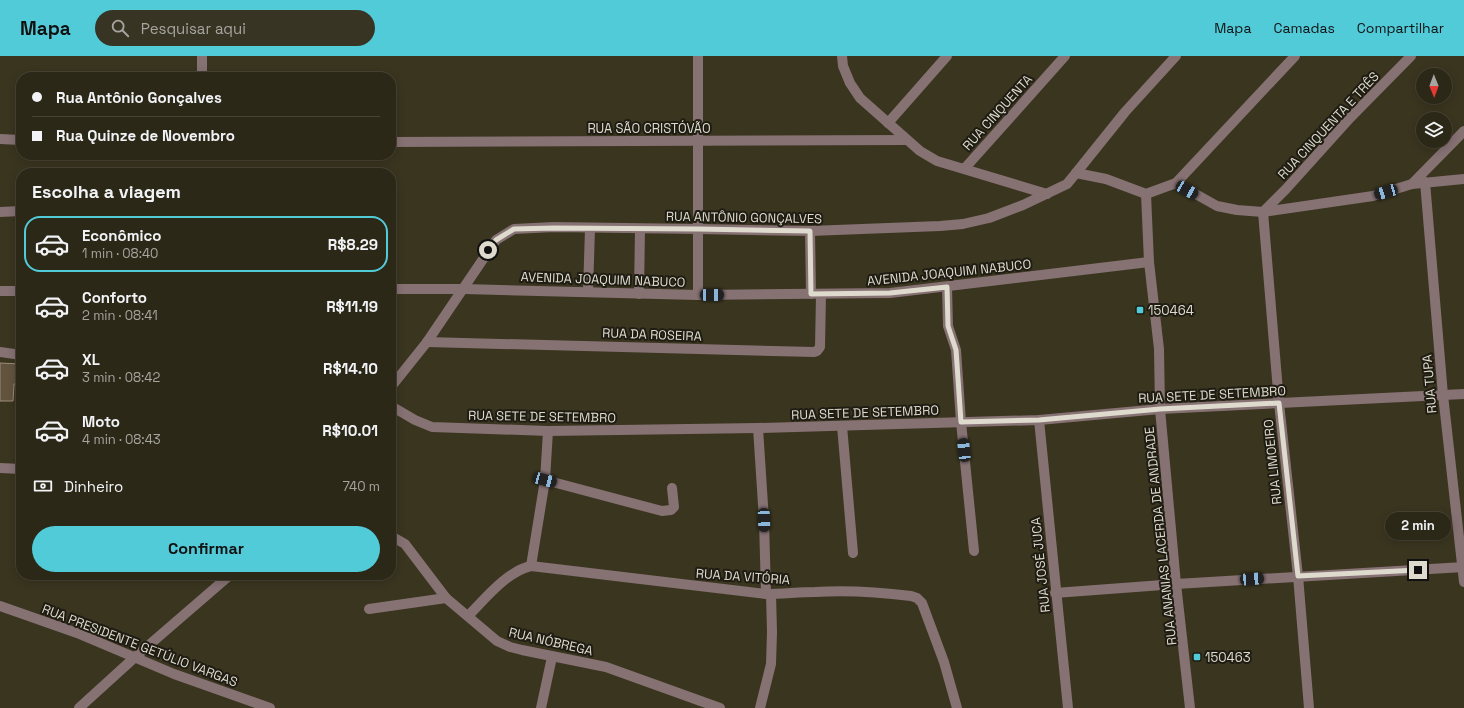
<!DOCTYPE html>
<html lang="pt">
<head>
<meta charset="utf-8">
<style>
  :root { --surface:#2c2817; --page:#383424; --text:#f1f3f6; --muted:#a6a6a1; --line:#484436; --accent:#52cbd9 }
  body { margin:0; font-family:"Space Grotesk",sans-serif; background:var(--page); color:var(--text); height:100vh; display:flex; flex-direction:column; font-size:15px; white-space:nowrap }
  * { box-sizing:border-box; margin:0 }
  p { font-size:13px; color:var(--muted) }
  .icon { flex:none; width:22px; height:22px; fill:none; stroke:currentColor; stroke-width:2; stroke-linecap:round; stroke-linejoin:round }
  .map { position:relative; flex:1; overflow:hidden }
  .side { position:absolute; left:16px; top:112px; width:380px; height:412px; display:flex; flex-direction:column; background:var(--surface); border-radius:16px; box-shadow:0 2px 10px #0003,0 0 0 1px var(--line) }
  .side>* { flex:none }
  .banner { position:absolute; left:16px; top:16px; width:380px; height:88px; border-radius:16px; box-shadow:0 2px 10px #0003,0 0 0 1px var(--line); display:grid; align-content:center; height:88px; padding:0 16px; background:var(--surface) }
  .needle { width:26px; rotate:179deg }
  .fabs { position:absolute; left:1416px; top:12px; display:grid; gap:8px }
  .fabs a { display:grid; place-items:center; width:36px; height:36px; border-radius:50%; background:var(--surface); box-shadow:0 2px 10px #0003,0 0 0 1px var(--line); font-size:20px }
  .end { position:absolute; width:18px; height:18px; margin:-9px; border:5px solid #dedbce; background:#111; box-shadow:0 0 0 2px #111 }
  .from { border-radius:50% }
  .bubble { position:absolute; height:28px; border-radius:14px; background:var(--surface); box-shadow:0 2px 10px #0003,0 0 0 1px var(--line); font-size:13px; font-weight:600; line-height:28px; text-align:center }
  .car { position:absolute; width:12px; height:24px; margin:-12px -6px; border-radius:5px; box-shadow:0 0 3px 1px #0007; background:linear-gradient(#222 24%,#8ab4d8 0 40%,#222 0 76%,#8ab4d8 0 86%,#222 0) }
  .banner b { display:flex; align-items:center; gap:14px; height:38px; font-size:15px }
  .banner b+b { border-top:1px solid var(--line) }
  .banner i { width:10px; height:10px; background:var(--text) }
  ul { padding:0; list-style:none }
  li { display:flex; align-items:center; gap:12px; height:56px; margin:0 8px 6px; padding:0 8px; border:2px solid transparent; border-radius:16px }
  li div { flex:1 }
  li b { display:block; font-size:15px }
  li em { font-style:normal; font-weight:600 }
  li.selected { border-color:var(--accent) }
  li>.icon { width:36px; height:36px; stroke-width:1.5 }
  h2 { padding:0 16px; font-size:18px; line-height:48px }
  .pay { display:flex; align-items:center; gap:10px; height:44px; padding:0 16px; font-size:15px }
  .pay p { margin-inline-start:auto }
  .action { display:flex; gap:8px; margin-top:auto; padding:8px 16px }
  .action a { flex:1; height:46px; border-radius:24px; background:var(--accent); color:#111; font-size:16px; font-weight:600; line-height:46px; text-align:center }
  header { display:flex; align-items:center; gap:24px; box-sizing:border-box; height:56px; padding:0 20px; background:var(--accent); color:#111 }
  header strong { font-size:19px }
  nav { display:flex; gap:22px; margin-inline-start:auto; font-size:14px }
  .search { width:280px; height:36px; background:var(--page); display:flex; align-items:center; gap:10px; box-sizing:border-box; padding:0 14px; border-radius:22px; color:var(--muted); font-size:15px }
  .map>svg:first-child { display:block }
  .building { fill:#62533f; stroke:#9d8d78 }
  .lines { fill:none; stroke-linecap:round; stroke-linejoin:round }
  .minor { stroke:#867173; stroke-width:10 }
  .route { stroke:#dedbce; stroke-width:5 }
  .poi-dot { fill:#52cbd9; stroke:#1f1c13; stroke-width:1.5 }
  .labels { text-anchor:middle; stroke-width:4; stroke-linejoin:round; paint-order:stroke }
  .street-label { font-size:13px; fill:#dedbce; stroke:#1f1c13 }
  .poi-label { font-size:13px; fill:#dedbce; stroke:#1f1c13; text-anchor:start }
</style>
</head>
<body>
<header>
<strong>Mapa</strong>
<div class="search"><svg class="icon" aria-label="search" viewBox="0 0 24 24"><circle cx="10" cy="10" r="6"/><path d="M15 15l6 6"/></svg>Pesquisar aqui</div>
<nav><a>Mapa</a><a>Camadas</a><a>Compartilhar</a></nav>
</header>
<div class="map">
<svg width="1464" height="652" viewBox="0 0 1464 652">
  <rect width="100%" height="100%" fill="#3a351f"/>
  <polygon class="building" points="0,307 21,308 21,328 14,328 13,345 0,345"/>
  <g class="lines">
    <g class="minor">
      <polyline points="202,0 202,21"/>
      <polyline points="698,0 698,239"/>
      <polyline points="842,0 843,10 850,27 860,42 920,95 937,105 1047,138"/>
      <polyline points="888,67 947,0"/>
      <polyline points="0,83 21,84"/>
      <polyline points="391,86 907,84"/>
      <polyline points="965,112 1065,0"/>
      <polyline points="1076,117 1125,56 1176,0"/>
      <polyline points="1425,126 1443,339 1464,526"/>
      <polyline points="1176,127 1217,150 1237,154 1263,156 1373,140 1412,128 1464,123"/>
      <polyline points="1412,128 1464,75"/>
      <polyline points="1146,138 1149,206 1159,293 1160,353 1176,528 1190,652"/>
      <polyline points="0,156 21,155"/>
      <polyline points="810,175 811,238"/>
      <polyline points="947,231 948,270 956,294 961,366 974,495"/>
      <polyline points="391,233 464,233 698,239 890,237 1149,206"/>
      <polyline points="0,235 21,235"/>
      <polyline points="588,236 590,173"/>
      <polyline points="639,238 640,173"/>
      <polyline points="427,286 814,296 817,295 820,291 821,238"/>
      <polyline points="0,296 21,299"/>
      <polyline points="391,331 427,286 496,184 514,173 554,171 698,173 810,175 940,170 963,168 989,162 1023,149 1067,128 1076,117 1106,123 1146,138 1176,127 1295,0"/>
      <polyline points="391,350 415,364 432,371 548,375 758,372 1039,364 1160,353 1464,338"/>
      <polyline points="1039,364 1068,652"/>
      <polyline points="842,370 853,497"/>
      <polyline points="758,372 764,464 766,538"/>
      <polyline points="0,412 21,413"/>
      <polyline points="545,424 662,455 671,454 674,451 672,432"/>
      <polyline points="391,480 405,488 446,542 497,585 510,591 522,594 606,611 720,652"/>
      <polyline points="531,510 545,424 548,375"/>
      <polyline points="1055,537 1176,528 1464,511"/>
      <polyline points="0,550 77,577 174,618 270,652"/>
      <polyline points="369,553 446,542"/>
      <path d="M468,560C484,544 507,515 531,510L766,538C783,538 799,536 815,536C847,534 879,536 911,540L917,542L922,547L944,606L957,652"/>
      <polyline points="79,652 134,602 230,519"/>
      <polyline points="541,652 552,601"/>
      <polyline points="760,652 771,608 772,576 771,538"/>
      <polyline points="1309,652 1298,520 1279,347 1263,156 1286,133 1350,62 1411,0"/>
    </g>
  </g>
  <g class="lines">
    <polyline class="route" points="488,194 496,184 514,173 554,172 698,173 810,175 811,238 890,237 947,231 948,270 956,294 961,366 1039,364 1160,353 1279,347 1298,520 1418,514"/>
  </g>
  <g class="poi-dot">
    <rect x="1136" y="250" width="8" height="8" rx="2"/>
    <rect x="1193" y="597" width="8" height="8" rx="2"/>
  </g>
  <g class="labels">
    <g class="street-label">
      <text transform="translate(997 56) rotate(-48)" y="5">RUA CINQUENTA</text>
      <text transform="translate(1328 69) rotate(-47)" y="5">RUA CINQUENTA E TRÊS</text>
      <text x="649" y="77">RUA SÃO CRISTÓVÃO</text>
      <text transform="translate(744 161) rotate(1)" y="5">RUA ANTÔNIO GONÇALVES</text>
      <text transform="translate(949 216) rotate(-6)" y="5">AVENIDA JOAQUIM NABUCO</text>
      <text transform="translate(603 223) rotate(2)" y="5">AVENIDA JOAQUIM NABUCO</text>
      <text transform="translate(652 278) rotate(2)" y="5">RUA DA ROSEIRA</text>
      <text transform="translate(1429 328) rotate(-95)" y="5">RUA TUPA</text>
      <text transform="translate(1212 338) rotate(-3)" y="5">RUA SETE DE SETEMBRO</text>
      <text transform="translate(865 356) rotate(-2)" y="5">RUA SETE DE SETEMBRO</text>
      <text transform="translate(542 360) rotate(1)" y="5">RUA SETE DE SETEMBRO</text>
      <text transform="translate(1272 406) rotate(-96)" y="5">RUA LIMOEIRO</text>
      <text transform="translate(1160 480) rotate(-96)" y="5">RUA ANANIAS LACERDA DE ANDRADE</text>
      <text transform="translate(1040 509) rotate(-96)" y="5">RUA JOSÉ JUCA</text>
      <text transform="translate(743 520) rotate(4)" y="5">RUA DA VITÓRIA</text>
      <text transform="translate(551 585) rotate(13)" y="5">RUA NÓBREGA</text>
      <text transform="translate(140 589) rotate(21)" y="5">RUA PRESIDENTE GETÚLIO VARGAS</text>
    </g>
    <g class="poi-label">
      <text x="1148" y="259">150464</text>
      <text x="1205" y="606">150463</text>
    </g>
  </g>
</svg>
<div class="fabs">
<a><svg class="needle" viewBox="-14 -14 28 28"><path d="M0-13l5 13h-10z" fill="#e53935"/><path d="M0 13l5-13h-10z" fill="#a6a6a1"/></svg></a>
<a><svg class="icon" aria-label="layers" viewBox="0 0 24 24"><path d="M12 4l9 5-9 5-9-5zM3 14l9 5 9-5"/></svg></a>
</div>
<i class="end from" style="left:488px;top:194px"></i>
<i class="end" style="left:1418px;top:514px"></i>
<div class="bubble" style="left:1385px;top:456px;width:66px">2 min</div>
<i class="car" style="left:1187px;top:134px;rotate:120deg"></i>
<i class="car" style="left:1386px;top:136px;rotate:254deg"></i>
<i class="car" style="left:712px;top:239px;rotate:90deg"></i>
<i class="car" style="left:964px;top:394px;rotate:354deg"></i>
<i class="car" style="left:545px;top:424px;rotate:105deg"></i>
<i class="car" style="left:764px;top:464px;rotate:178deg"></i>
<i class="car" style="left:1252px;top:523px;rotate:86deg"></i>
<div class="banner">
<b><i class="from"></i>Rua Antônio Gonçalves</b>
<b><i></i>Rua Quinze de Novembro</b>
</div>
<section class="side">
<h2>Escolha a viagem</h2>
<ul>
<li class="selected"><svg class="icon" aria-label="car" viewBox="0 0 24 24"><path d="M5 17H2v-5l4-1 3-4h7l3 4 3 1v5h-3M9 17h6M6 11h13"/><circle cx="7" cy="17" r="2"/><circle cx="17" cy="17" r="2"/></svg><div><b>Econômico</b><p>1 min · 08:40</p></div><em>R$8.29</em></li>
<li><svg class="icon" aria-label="car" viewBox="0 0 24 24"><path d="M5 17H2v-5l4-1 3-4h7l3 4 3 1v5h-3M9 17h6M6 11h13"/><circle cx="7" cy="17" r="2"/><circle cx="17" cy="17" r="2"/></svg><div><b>Conforto</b><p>2 min · 08:41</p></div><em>R$11.19</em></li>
<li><svg class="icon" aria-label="car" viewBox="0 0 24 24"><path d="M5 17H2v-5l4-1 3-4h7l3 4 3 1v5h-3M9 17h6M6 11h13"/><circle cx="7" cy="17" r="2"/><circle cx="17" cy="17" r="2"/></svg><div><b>XL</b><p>3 min · 08:42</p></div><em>R$14.10</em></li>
<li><svg class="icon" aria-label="car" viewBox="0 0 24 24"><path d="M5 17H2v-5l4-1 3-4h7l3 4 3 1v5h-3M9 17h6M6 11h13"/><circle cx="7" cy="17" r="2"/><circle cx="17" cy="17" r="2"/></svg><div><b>Moto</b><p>4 min · 08:43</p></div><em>R$10.01</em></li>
</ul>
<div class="pay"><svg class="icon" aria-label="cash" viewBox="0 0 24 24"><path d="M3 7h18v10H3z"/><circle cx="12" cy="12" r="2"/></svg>Dinheiro<p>740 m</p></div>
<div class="action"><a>Confirmar</a></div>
</section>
</div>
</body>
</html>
